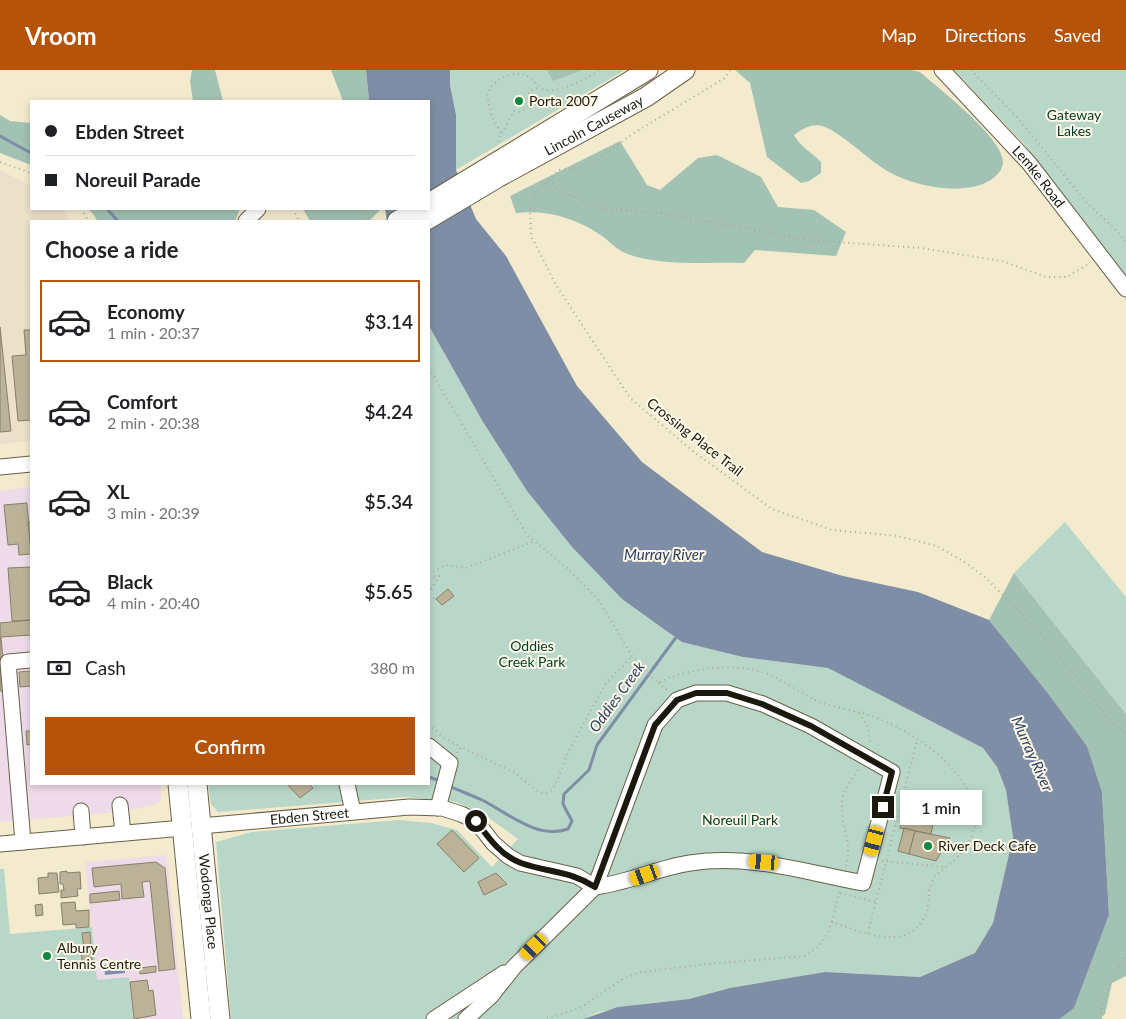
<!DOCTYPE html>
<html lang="en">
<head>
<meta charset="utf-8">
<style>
  :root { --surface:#fff; --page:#f6f6f6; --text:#202124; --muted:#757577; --line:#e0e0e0; --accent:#b45309 }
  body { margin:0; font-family:Lato,sans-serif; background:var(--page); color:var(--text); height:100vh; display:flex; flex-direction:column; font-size:19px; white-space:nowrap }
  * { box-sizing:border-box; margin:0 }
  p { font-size:16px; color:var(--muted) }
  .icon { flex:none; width:28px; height:28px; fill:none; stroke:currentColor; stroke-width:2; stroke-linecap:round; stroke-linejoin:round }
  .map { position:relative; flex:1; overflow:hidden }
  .drawer { position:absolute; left:30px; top:150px; width:400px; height:565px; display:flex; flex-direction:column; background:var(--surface); border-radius:0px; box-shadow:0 2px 8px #0003 }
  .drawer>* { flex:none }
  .banner { position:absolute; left:30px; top:30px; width:400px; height:110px; border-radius:0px; box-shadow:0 2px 8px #0003; display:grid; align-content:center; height:110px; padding:0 15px; background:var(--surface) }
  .end { position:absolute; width:22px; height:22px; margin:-11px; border:6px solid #1b180e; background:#fff; box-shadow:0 0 0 2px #fff }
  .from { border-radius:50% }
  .bubble { position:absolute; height:35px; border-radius:0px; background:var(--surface); box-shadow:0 2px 8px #0003; font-size:16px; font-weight:600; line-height:35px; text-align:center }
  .car { position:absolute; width:15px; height:30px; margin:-15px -8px; border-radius:6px; box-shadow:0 0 4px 1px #0007; background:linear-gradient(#f5c518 24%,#345 0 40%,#f5c518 0 76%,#345 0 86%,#f5c518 0) }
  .banner b { display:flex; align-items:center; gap:18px; height:48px; font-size:19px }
  .banner b+b { border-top:1px solid var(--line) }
  .banner i { width:12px; height:12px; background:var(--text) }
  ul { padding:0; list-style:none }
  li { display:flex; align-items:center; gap:15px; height:82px; margin:0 10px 8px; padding:0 5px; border:2px solid transparent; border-radius:0px }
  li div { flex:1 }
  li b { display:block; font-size:19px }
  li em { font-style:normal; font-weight:600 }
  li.selected { border-color:var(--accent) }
  li>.icon { width:45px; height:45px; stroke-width:1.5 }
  h2 { padding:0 15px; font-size:22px; line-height:60px }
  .pay { display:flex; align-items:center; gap:12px; height:55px; padding:0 15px; font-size:19px }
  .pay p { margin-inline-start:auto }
  .action { display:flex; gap:10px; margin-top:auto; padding:10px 15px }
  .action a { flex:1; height:58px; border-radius:0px; background:var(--accent); color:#fff; font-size:20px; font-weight:600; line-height:58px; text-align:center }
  header { display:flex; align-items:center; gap:30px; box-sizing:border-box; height:70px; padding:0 25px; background:var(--accent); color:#fff }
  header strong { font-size:24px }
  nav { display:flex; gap:28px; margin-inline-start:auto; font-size:18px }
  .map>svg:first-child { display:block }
  .commercial { fill:#efdae9 }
  .industrial { fill:#ece0cb }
  .green { fill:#b8d7c8 }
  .forest { fill:#a2c2b3 }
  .water { fill:#7e8ea6 }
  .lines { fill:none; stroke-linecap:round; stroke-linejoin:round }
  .stream { stroke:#7e8ea6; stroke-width:3 }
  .building { fill:#bbb298; stroke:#888067 }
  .minor-casing { stroke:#686048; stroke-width:17 }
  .major-casing { stroke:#686048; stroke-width:21 }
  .path { stroke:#b0a993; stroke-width:2; stroke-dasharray:1 4; stroke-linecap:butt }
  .minor { stroke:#fff; stroke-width:15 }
  .major { stroke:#fff; stroke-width:19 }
  .route { stroke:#1b180e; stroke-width:6 }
  .poi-dot { fill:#0e8842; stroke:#fef8e8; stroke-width:2 }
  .labels { text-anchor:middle; stroke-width:4; stroke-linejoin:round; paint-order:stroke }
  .poi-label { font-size:14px; fill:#1b180e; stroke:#fef8e8; text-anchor:start }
  .park-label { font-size:14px; fill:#00412d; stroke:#fef8e8 }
  .street-label { font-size:14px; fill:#1b180e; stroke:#fef8e8 }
  .water-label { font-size:15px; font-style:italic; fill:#294065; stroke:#fef8e8 }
</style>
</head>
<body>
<header>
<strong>Vroom</strong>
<nav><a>Map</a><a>Directions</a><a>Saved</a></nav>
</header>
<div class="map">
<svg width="1126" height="949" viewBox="0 0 1126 949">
  <rect width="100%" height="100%" fill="#f4ebcf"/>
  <g class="commercial">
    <polygon points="31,417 31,714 161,714 161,730 156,734 121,742 0,752 0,421"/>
    <polygon points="167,785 183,949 133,949 129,908 97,910 85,792"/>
  </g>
  <polygon class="industrial" points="0,100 31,116 31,139 64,139 69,151 31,151 31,371 0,374"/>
  <g class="green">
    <polygon points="450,0 625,0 456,100 456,45 450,15"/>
    <polygon points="954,0 1126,0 1126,206 1023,73"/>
    <polygon points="429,256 483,352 527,421 572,477 622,529 743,587 828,598 983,678 997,697 1006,720 1013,767 993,853 975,883 920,907 825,902 730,918 689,929 642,934 599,942 583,949 231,949 216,772 252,762 399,750 431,753 457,760 492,797 518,769 485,745 456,732 406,727 218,742 211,734 208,714 429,714"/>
    <polygon points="1065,452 1126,527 1126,644 1014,503"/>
    <polygon points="0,799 4,799 10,864 92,857 97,910 129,907 133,949 0,949"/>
  </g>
  <g class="forest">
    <polygon points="192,0 215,0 223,31 193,31 190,11"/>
    <polygon points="331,0 366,0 369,31 343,31"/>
    <polygon points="547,0 583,0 553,11"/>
    <path d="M735,0H912L920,2C938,18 1005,69 1003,93C1002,103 992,110 983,114C955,125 909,115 884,99C867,88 842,64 825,57C814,52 803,58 794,65C801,78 812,82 821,92V103L809,111L801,113L767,87L750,13Z"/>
    <polygon points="0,45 10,51 31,53 31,95 0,83"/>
    <path d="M620,71L647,115L660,120L698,88L717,85L761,107L778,137L814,140L846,162L836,186L755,180L744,193C708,192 656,197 623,182C615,178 607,169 599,164C573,147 546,140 516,143L510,126Z"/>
    <polygon points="89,139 240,139 235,151 98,151"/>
    <polygon points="303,139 381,139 369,151 310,151"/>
    <polygon points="1014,503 1126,644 1126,906 1112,913 1105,944 1100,949 1060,949 1074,938 1109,845 1102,722 1087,676 1047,622 989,550"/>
  </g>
  <g class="water">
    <polygon points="366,0 450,0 450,15 456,45 456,100 476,149 506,186 577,316 642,392 762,482 843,506 918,522 989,550 1047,622 1087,676 1102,722 1109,845 1074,938 1060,949 583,949 618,937 689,929 730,918 825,902 920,907 975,883 993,853 1013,767 1006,720 997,697 983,678 828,598 743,587 682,572 622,529 572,477 527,421 483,352 429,256 429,151 387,151 385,139 429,139 429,31 369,31"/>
    <polygon points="124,894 125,903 105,905 104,895"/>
  </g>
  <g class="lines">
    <g class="stream">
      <polyline points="0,66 31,83"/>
      <polyline points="107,139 118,151"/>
      <polyline points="429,707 440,711"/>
      <path d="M449,716C460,721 471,725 482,730C508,743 537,770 568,759L572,751L563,734L564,724L589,700L597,675L677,566"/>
    </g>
  </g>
  <g class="building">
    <polygon points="0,257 11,361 0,362"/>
    <polygon points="24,260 31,260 31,350 18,351 12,286 26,285"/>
    <polygon points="27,433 31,484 19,485 18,474 8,475 4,435"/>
    <polygon points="28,452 31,452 31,483 30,468"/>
    <polygon points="31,497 31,550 12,551 8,498"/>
    <polygon points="448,519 454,526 442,535 436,529"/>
    <polygon points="31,550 31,565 1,567 6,621 0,621 0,553"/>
    <polygon points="31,601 31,616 20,617 19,602"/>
    <polygon points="26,661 31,661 31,674 27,675"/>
    <polygon points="287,714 309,714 313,718 300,728"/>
    <polygon points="936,723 955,727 951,747 935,744 931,764 900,758 908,724 935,730"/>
    <polygon points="904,758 915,761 909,784 898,781"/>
    <polygon points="452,760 479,788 464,802 437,774"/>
    <polygon points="915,761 950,768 936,791 909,784"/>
    <polygon points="156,792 165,798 175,899 159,901 150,811 142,812 144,827 122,829 121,814 94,817 92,798"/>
    <polygon points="67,801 67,803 80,802 81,819 77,819 78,826 61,828 61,820 64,820 63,814 60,814 60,802"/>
    <polygon points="48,803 57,803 59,822 39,824 38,808 48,807"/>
    <polygon points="496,803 507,814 484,825 478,812"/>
    <polygon points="119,821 120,830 90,833 90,824"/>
    <polygon points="75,832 76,841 89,840 89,857 76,858 76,854 63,855 61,833"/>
    <polygon points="42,834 43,845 36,846 35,835"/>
    <polygon points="90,862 91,879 84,880 82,863"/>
    <polygon points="91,880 93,899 83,899 81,881"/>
    <polygon points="156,896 156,902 140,904 140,898"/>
    <polygon points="147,910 149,921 153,920 156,945 134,949 130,912"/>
  </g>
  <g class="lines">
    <g class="minor-casing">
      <g id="minor">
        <path id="s1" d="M942,0L1029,93L1126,219"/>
        <polyline points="246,151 258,139"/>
        <polyline points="0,397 31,394"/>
        <polyline points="429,676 450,693 438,738"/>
        <polyline points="347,714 353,742"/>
        <polyline points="120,735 123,763"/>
        <polyline points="81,741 83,767"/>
        <path id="s2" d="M201,756L409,737L442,738L461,744L476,751L493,773L508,786L520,793L577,806L595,817"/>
        <polyline points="23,772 8,592 31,590"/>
        <polyline points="0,774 183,758"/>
        <polyline points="434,949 504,903"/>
        <path d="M466,949L491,926L514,897L595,817L655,655L677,630L696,623H727L763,634L811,656L892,702L863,813C804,802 751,784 690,793C657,798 628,813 595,817"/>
      </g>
    </g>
    <g class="major-casing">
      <g id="major">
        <polyline points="429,133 648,0"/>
        <polyline points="397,151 418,139"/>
        <path id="s3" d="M425,151L499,107L646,27L685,0"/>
        <polyline points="178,714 201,949"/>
        <path id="s4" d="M197,714L220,949"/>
      </g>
    </g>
    <g class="path">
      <polyline points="730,0 725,8 634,63 595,91 577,98 559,100 538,120 530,137 531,166 556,215 630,328 694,382 772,439 832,460 898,466 937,476 966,493 986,508 1043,566 1112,653 1126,663"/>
      <polyline points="971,0 1016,46 1086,132 1115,159 1126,172"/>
      <polyline points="502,63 514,41 520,42 529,37 529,21 540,17"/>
      <path d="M499,72L501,63L491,45L487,23C494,10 511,0 526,5C533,9 538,17 545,20C557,24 589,8 599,0"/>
      <polyline points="0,92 31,103"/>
      <polyline points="548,111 565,123 599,138 661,143 809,170 921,178 1002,191 1046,207 1067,207 1090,193"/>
      <polyline points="81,139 89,151"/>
      <polyline points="293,139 299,151"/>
      <polyline points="362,139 371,151"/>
      <path d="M429,298L527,465L566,497L598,529L632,586L658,613C685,599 725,594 754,600C776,604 796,621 815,630C830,637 847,639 862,643C904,655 964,693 974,737C980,764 965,782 945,798C939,803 933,806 931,815C927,825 930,838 924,848C906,883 860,861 832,852L827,865L818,877L805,886L707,894L641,902L624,908L580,938L547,949"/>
      <polyline points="429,504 445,495 466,498 535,471"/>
      <polyline points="429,509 439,506 429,523"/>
      <polyline points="429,526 436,529"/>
      <polyline points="658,613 668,621"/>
      <polyline points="859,643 867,655 871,675"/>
      <polyline points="429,654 444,668 461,677"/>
      <polyline points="457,683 461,677 515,703 539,722 546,723 552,720 557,711 569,680 606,613 632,586"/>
      <polyline points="882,791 946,797"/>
      <path d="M846,796C853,775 840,754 842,731C843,719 854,707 860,697"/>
      <polyline points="840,823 876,832"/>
      <polyline points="832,852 840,820"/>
      <polyline points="868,863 917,670"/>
      <path d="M1101,949C1098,931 1119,900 1126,883"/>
    </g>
    <use href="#minor" class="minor"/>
    <use href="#major" class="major"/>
  </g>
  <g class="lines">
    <path class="route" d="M476,751C488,767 501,786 521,793C549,803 568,800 595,817L655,655L677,630L696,623H727L762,634L811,656L892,702L883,737"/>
  </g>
  <g class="poi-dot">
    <circle cx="519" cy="31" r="5"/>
    <circle cx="928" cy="776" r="5"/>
    <circle cx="47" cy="886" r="5"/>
  </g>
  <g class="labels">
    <g class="poi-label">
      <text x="529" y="36">Porta 2007</text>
      <text x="938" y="781">River Deck Cafe</text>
      <text x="57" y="883">Albury<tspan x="57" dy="16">Tennis Centre</tspan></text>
    </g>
    <g class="park-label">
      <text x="1074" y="50">Gateway<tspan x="1074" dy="16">Lakes</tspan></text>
      <text x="532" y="581">Oddies<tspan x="532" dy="16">Creek Park</tspan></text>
      <text x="740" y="755">Noreuil Park</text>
    </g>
    <g class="street-label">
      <text dy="5" stroke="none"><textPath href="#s3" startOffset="194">Lincoln Causeway</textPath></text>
      <text dy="5" stroke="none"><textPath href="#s1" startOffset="144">Lemke Road</textPath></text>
      <text transform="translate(695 367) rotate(38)" y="5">Crossing Place Trail</text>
      <text dy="5" stroke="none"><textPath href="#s2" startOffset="109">Ebden Street</textPath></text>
      <text dy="5" stroke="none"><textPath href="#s4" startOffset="118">Wodonga Place</textPath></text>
    </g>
    <g class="water-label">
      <text x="664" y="490">Murray River</text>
      <text transform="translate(617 627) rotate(-54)" y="5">Oddies Creek</text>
      <text transform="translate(1032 684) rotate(66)" y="5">Murray River</text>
    </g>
  </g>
</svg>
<i class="end from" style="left:476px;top:751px"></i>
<i class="end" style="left:883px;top:737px"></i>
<div class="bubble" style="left:900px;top:720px;width:82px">1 min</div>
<i class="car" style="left:874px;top:771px;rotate:195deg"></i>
<i class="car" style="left:764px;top:792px;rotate:274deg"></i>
<i class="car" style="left:645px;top:805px;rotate:250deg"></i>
<i class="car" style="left:534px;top:877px;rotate:225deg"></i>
<div class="banner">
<b><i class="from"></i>Ebden Street</b>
<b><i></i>Noreuil Parade</b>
</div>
<section class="drawer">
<h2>Choose a ride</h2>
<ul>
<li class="selected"><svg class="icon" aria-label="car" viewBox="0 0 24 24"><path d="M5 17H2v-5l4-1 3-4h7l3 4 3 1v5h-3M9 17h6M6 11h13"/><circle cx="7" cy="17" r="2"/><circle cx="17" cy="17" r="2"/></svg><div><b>Economy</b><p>1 min · 20:37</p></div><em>$3.14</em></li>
<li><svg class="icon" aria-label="car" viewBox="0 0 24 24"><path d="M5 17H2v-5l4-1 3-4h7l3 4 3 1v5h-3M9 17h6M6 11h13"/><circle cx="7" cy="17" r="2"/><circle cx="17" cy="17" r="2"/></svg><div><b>Comfort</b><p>2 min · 20:38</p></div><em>$4.24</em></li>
<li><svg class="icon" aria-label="car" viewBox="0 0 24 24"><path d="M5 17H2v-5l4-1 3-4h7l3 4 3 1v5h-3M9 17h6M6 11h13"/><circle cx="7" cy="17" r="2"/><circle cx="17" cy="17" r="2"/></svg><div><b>XL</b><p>3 min · 20:39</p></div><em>$5.34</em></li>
<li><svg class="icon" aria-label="car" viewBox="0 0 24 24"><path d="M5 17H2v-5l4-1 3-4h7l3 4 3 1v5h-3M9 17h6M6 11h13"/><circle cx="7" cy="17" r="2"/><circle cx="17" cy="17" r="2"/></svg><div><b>Black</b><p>4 min · 20:40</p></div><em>$5.65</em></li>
</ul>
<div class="pay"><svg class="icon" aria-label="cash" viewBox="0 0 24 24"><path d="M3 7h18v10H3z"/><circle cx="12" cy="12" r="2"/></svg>Cash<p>380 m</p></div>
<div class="action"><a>Confirm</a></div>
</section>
</div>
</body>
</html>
